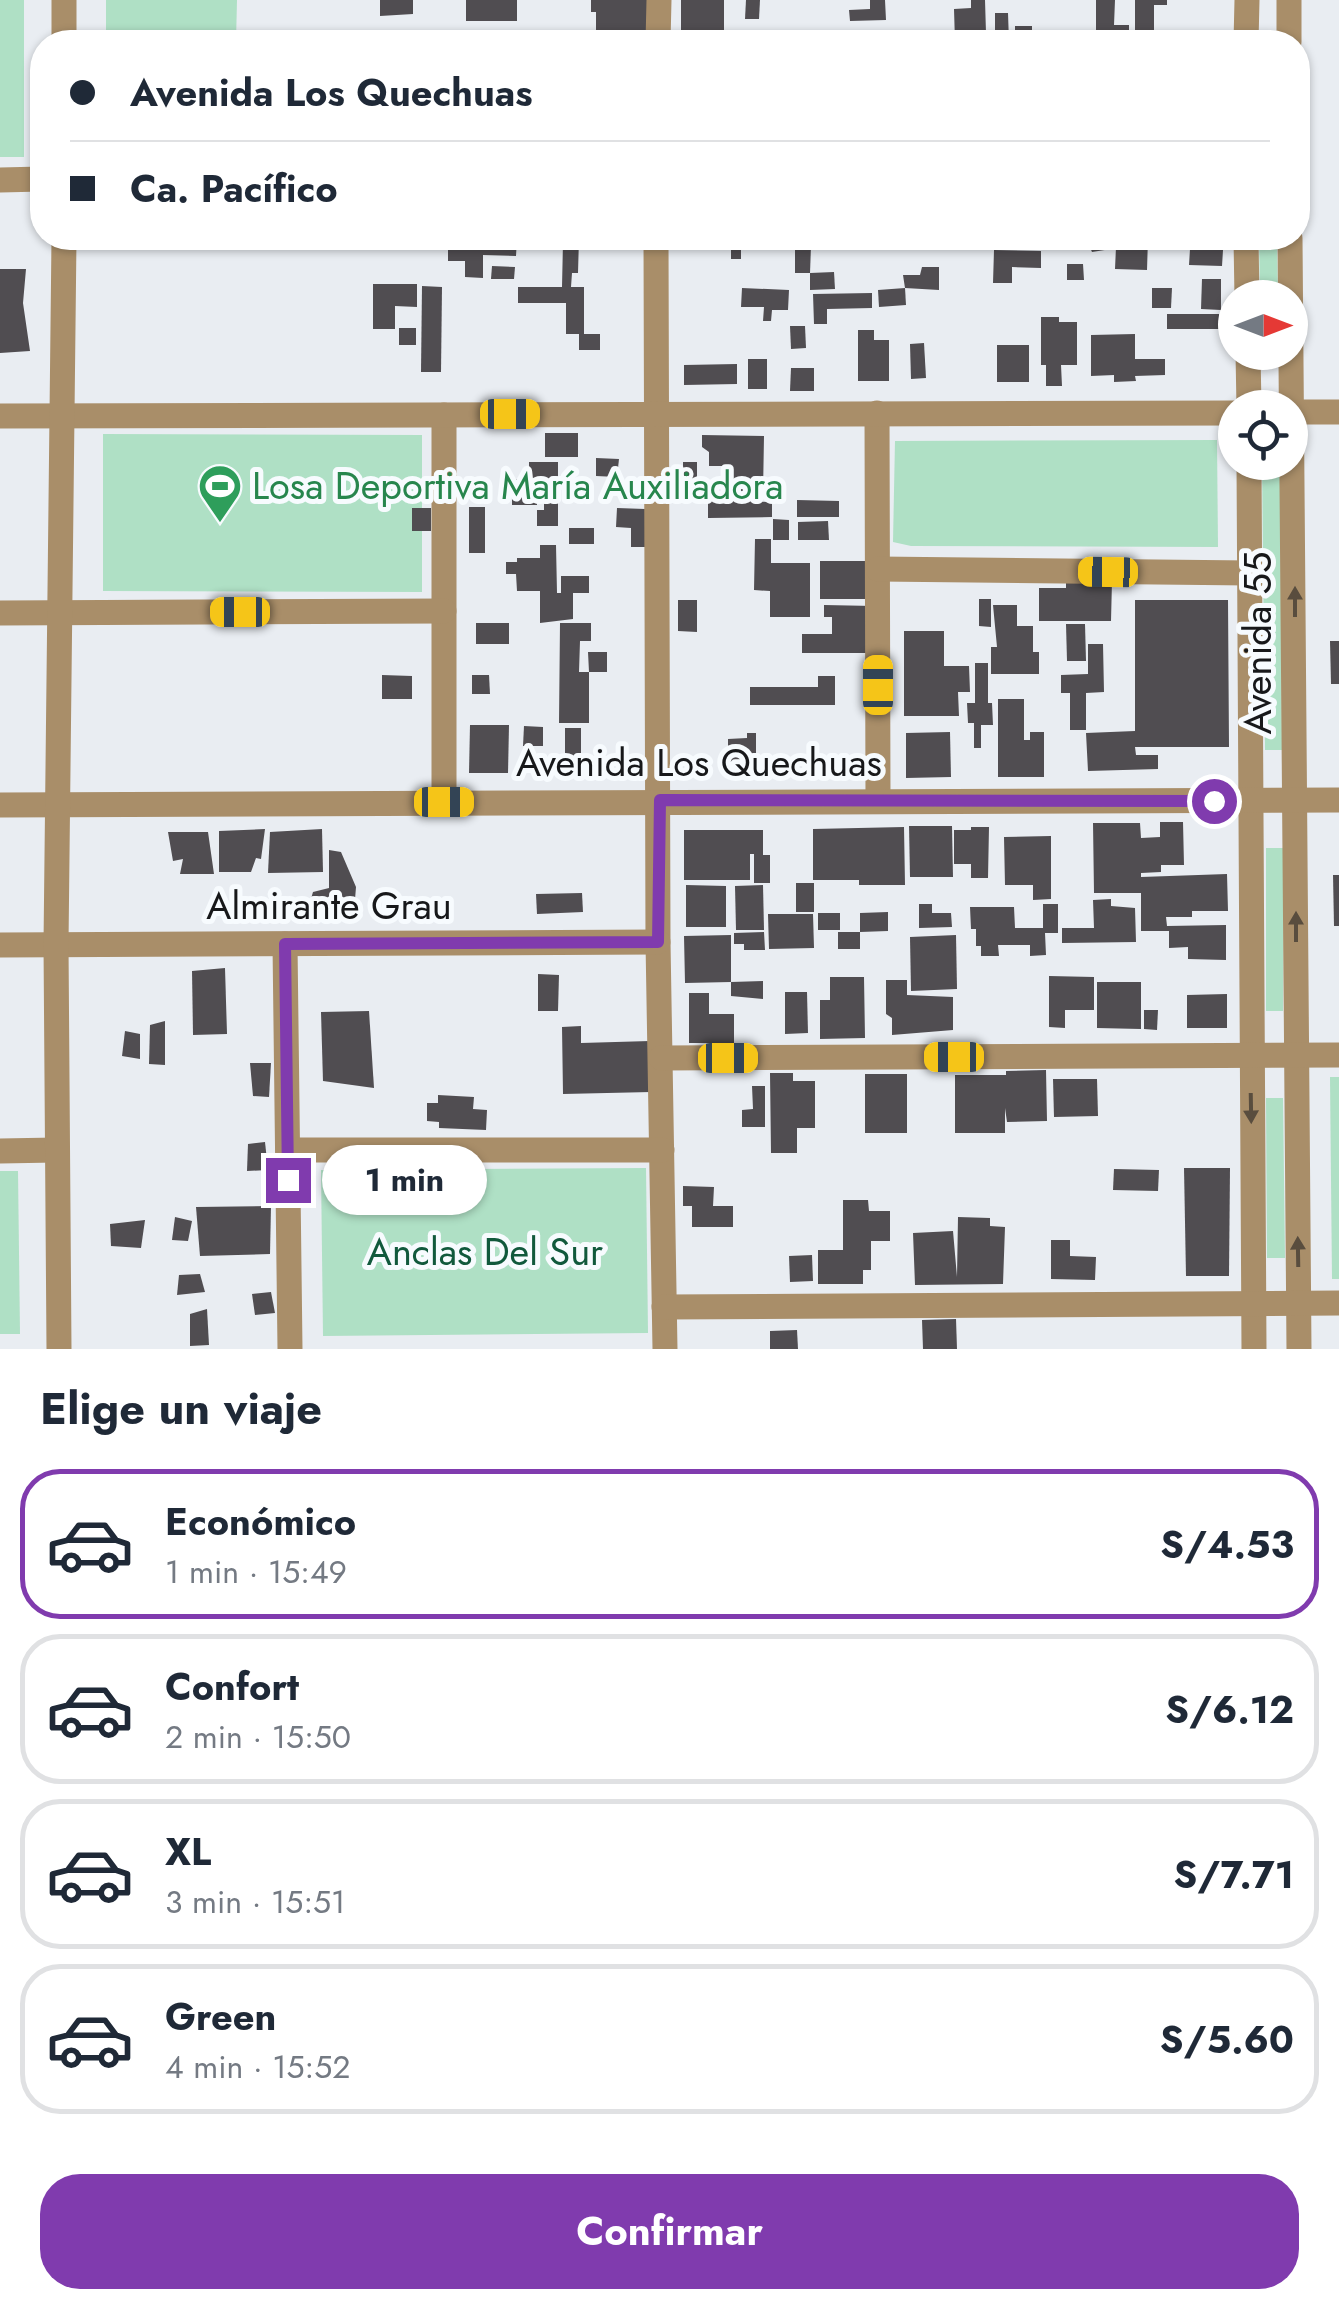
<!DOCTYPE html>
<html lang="es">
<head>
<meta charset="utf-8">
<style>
  :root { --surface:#fff; --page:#f2f2f3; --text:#1f2937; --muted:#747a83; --line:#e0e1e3; --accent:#803bae }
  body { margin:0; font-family:Jost,sans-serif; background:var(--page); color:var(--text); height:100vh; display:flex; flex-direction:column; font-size:38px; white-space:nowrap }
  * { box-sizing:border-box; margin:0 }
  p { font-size:32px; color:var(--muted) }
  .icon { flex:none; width:55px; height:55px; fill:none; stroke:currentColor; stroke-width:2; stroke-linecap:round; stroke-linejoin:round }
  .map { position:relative; height:1349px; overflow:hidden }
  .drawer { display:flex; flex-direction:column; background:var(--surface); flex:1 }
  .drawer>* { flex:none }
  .guide { position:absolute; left:30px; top:30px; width:1280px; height:220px; border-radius:40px; box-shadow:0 2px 8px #0004; display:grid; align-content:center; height:220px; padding:0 40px; background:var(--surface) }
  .needle { width:65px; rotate:90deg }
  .buttons { position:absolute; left:1218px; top:280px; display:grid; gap:20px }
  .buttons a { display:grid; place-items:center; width:90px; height:90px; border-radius:50%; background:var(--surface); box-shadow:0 2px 8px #0004; font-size:50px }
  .end { position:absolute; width:45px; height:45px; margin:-22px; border:12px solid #803bae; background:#fff; box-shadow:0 0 0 5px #fff }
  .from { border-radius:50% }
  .bubble { position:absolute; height:70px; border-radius:35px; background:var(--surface); box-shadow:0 2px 8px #0004; font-size:32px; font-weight:700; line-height:70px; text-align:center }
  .car { position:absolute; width:30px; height:60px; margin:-30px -15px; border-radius:12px; box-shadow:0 0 8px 2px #0007; background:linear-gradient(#f5c518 24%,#345 0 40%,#f5c518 0 76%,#345 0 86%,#f5c518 0) }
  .guide b { display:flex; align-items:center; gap:35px; height:95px; font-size:38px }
  .guide b+b { border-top:2px solid var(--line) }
  .guide i { width:25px; height:25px; background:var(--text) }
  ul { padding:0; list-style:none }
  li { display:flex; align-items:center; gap:30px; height:150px; margin:0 20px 15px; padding:0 20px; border:5px solid var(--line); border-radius:40px }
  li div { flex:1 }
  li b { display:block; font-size:38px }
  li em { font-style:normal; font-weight:700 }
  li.on { border-color:var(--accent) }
  li>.icon { width:90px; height:90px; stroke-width:1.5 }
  h2 { padding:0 40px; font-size:45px; line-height:120px }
  .action { display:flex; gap:20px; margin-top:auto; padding:20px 40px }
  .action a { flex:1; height:115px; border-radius:40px; background:var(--accent); color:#fff; font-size:40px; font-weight:700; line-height:115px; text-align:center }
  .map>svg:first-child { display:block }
  .green { fill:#afe0c5 }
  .building { fill:#504d51 }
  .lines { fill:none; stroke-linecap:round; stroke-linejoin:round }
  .minor { stroke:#a98e69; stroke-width:25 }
  .oneway { fill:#594d3e }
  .route { stroke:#803bae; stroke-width:12 }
  .labels { text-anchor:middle; stroke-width:10; stroke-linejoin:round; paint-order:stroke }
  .leisure-label { font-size:38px; fill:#27864d; stroke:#f7fbfe; text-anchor:start }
  .street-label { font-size:38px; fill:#17181a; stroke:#f7fbfe }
  .park-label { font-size:38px; fill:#11593c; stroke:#f7fbfe }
</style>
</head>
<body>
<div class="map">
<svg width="1339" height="1349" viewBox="0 0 1339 1349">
  <rect width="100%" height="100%" fill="#e9edf2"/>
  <g class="green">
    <rect x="0" y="0" width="24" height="157"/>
    <polygon points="106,0 237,0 236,42 106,42"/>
    <polygon points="1259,238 1277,238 1278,297 1260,297"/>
    <polygon points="103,434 422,435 422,592 103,591"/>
    <polygon points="1217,440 1218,547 911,546 893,542 895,441"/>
    <polygon points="1262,463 1280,463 1282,750 1265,750"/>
    <polygon points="1266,848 1284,848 1283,1011 1266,1011"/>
    <polygon points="1330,1077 1339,1077 1339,1279 1332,1279"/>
    <polygon points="1266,1098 1283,1098 1285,1258 1267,1258"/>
    <polygon points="646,1168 648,1333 323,1336 321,1170"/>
    <polygon points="0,1171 18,1171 20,1334 0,1334"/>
  </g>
  <g class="building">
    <polygon points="380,0 413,0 413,14 380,16"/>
    <rect x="466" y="0" width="51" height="21"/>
    <polygon points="591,0 647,0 647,42 613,42 613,36 596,36 596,12 591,12"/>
    <rect x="681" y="0" width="43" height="42"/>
    <polygon points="746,0 760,0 759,19 745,19"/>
    <polygon points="870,0 885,0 886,20 850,21 849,10 870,9"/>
    <polygon points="971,0 985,0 986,33 995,33 995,13 1008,13 1009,42 971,42 971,33 965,33 965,42 955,42 954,9 971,8"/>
    <polygon points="1096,0 1115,0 1114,25 1129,25 1129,40 1096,40"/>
    <polygon points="1135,0 1167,0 1167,5 1154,5 1154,41 1135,41"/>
    <rect x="1015" y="26" width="17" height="16"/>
    <polygon points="763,32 803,32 803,42 762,42"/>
    <polygon points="448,238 517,238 516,256 483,255 483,278 465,277 465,261 448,261"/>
    <polygon points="544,238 579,238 578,273 572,273 571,287 584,287 584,334 600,334 600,350 579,350 579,334 566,334 566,303 518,303 518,287 562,287 563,242 544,242"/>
    <polygon points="687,238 748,238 748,245 741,245 741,259 731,259 731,242 687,242"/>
    <rect x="862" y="238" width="39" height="7"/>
    <polygon points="1086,238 1125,238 1114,242 1111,249 1092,252"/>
    <polygon points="1135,238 1148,238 1147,270 1115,269 1116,247 1135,248"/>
    <polygon points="795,246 811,246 810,273 795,273"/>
    <polygon points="1190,249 1223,250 1222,266 1189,265"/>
    <polygon points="994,250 1041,251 1041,268 1012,267 1012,283 993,283"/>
    <polygon points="1067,264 1083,264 1084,280 1067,280"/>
    <polygon points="492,266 515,267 514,279 491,279"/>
    <polygon points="922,267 939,267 939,290 905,288 903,275 920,275"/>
    <polygon points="0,269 26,269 23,303 30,351 0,353"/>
    <polygon points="834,272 835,289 810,290 810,273"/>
    <polygon points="1202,279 1221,279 1221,310 1201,309"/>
    <polygon points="373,284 417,284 417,307 395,306 395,329 373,329"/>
    <polygon points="422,286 442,287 441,372 421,372"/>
    <polygon points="742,288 789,290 788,310 772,310 771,321 763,321 764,307 741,307"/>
    <polygon points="905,288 906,305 879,307 878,290"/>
    <polygon points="1152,288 1172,288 1171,308 1152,308"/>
    <polygon points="872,293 872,308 827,309 827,324 814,324 813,294"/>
    <rect x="1167" y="314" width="52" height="15"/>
    <polygon points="1041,317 1059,317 1059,322 1077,322 1077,365 1061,365 1062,386 1046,386 1046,365 1041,365"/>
    <polygon points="790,326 805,326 806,348 791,349"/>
    <rect x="399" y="328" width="17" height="17"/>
    <polygon points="858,330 874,330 874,340 889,340 889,381 858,381"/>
    <polygon points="1135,334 1135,359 1165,359 1165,375 1135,376 1136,381 1114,382 1114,375 1091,376 1091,335"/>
    <polygon points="924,343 926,378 911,379 910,344"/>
    <rect x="997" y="345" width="32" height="37"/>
    <rect x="748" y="359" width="19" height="30"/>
    <polygon points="737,364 737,384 684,385 684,365"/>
    <polygon points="791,368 814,368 814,391 790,391"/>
    <rect x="545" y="433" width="33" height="24"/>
    <polygon points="702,435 764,436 763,493 741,492 741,501 772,502 772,517 708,518 708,501 727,501 728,466 709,466 709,452 702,447"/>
    <polygon points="596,458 619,459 617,477 596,476"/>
    <polygon points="529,462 558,462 558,526 537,526 537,510 544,510 544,494 537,494 537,505 512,505 512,479 529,480"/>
    <rect x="683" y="462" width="14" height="31"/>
    <polygon points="797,500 839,501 839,517 797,517"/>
    <rect x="469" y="507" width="16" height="46"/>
    <rect x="412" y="508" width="19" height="23"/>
    <polygon points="617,508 645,509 645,547 631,547 631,528 616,527"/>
    <polygon points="773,519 789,520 789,540 773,540"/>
    <polygon points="828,521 829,540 798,540 798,522"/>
    <rect x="569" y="528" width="25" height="16"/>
    <polygon points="755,539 771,539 771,563 810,563 810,617 770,617 770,591 754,590"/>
    <polygon points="540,545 556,545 557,593 561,593 561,576 589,576 589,593 573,593 573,619 540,623 540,591 517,591 516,574 506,574 506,562 517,562 517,558 540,558"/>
    <rect x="820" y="561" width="51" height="38"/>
    <polygon points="1112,581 1111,621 1039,621 1039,588 1066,588 1066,582"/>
    <polygon points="979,599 991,599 991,627 979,626"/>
    <polygon points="678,600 697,600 697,632 678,631"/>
    <polygon points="1135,600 1228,600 1229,747 1135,747 1136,755 1158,755 1158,769 1088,771 1086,733 1135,731"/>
    <polygon points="824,605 874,606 874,653 802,653 802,634 832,634 832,617 824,617"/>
    <polygon points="993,605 1017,605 1017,626 1033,626 1033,652 1039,652 1039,674 991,674 991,647 997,647"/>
    <rect x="476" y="623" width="33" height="21"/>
    <polygon points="560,623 591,623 591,641 580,641 579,672 589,672 588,652 607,652 607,672 589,672 589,723 559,723"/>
    <polygon points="1066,624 1085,624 1086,661 1067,661"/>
    <polygon points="904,631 944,631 944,666 969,666 970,692 958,692 959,716 904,716"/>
    <polygon points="1330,641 1339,641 1339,684 1331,684"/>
    <polygon points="1088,644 1103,644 1104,692 1086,693 1086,730 1070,730 1070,693 1061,693 1061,675 1088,674"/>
    <polygon points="975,663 988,663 988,703 992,703 993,725 981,725 981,748 974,748 974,723 968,723 967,703 975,703"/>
    <polygon points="382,675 412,676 412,699 382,699"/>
    <polygon points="472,675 489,675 490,694 472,694"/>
    <polygon points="818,676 835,676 835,705 750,705 750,687 818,687"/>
    <polygon points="998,699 1024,699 1024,740 1030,740 1030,732 1044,732 1044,777 998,777"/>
    <polygon points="470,725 509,725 508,773 469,773"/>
    <polygon points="524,726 543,727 543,746 523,746"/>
    <rect x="565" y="728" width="16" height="33"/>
    <polygon points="950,732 951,777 906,778 906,733"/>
    <polygon points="747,733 756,733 756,760 728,764 728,739 747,738"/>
    <polygon points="1160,822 1183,822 1184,865 1161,865 1161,872 1141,873 1141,877 1227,874 1228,911 1192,911 1192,917 1166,917 1167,926 1226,925 1226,960 1188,959 1188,947 1169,948 1169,931 1141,931 1141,893 1094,893 1093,823 1140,823 1141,838 1160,837"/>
    <polygon points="909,826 952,826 953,877 910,877"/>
    <polygon points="904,827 905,885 859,885 859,880 813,880 813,829"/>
    <polygon points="971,827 989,827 988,878 971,878 971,864 954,864 954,830 971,830"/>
    <polygon points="265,829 261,859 256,858 251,872 219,872 219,831"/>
    <polygon points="322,829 323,872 268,873 270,832"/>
    <polygon points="684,830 763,830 763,855 770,855 770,883 754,883 754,854 750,854 750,880 684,880"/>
    <polygon points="168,832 208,832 214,874 180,874 183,859 173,861"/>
    <polygon points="1051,836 1051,899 1033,900 1033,885 1005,885 1004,837"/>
    <polygon points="329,850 341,852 356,887 354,912 307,912 313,892 329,888"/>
    <polygon points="1333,875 1339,875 1339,926 1334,926"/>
    <rect x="796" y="883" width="18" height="29"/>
    <polygon points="686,885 726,886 726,927 686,927"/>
    <polygon points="763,885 764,930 736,930 735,886"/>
    <polygon points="582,893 583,912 537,914 536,894"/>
    <polygon points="1111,899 1111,906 1135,908 1136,942 1062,943 1062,928 1094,928 1093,900"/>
    <polygon points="919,904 932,904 932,913 951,913 952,927 919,928"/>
    <polygon points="1043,904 1058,904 1058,933 1045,933 1046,955 1030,956 1030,945 998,945 999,956 981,956 981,946 976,946 976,929 971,929 970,907 1014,907 1015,928 1043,928"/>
    <polygon points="888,912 888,931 860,932 860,913"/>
    <rect x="818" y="913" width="22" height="17"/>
    <polygon points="768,914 813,914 814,948 769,949"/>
    <polygon points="764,932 765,950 744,950 744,944 734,944 734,933"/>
    <rect x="838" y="932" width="22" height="17"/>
    <polygon points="731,935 731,982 763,981 763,999 731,996 731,982 685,983 684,936"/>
    <polygon points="956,935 957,989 911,991 910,937"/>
    <polygon points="225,968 227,1034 193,1035 192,971"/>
    <polygon points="538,974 559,975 558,1011 538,1011"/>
    <polygon points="1049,976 1094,977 1094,1010 1065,1010 1065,1028 1049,1027"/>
    <polygon points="830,977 864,977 865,1038 820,1039 820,1000 830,1000"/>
    <polygon points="886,980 907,980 907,995 953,997 953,1030 892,1035 892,1018 886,1014"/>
    <polygon points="1097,982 1141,982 1141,1029 1097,1028"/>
    <polygon points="785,992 807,992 808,1033 785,1034"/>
    <polygon points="689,993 709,993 709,1014 734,1014 734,1043 689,1043"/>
    <polygon points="1227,994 1227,1028 1187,1028 1187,995"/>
    <polygon points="1144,1010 1158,1010 1157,1030 1144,1029"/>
    <polygon points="369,1011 374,1088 323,1081 321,1012"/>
    <polygon points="165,1021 165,1065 149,1064 150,1025"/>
    <polygon points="581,1026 581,1043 650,1041 651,1092 563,1094 562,1027"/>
    <polygon points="125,1031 140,1034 140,1059 122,1056"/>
    <polygon points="250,1063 271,1063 269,1097 253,1096"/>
    <polygon points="1046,1070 1047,1121 1007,1122 1005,1108 1005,1133 955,1133 955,1075 1006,1075 1006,1071"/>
    <polygon points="770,1073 793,1073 793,1081 815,1081 815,1128 797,1128 797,1153 771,1153"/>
    <rect x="865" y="1074" width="42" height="59"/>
    <polygon points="1053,1079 1097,1079 1098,1116 1054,1117"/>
    <polygon points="752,1086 765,1086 765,1127 742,1127 742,1110 753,1109"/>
    <polygon points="438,1095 474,1097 473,1109 487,1110 486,1130 439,1128 439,1122 427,1121 427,1103 438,1103"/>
    <polygon points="265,1142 268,1170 247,1171 248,1144"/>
    <polygon points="1184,1168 1230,1168 1229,1276 1186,1276"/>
    <polygon points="1114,1169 1159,1170 1158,1191 1113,1190"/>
    <polygon points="683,1186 714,1187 713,1206 733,1206 733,1227 692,1227 692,1206 683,1206"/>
    <polygon points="843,1200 868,1200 869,1211 890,1211 890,1241 871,1241 871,1270 863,1270 863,1284 818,1284 818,1250 843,1250"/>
    <polygon points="271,1206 270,1254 200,1256 196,1207"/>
    <polygon points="175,1217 192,1221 188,1241 172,1240"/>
    <polygon points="958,1217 990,1218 990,1226 1005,1227 1003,1284 915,1285 913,1233 953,1231 957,1277"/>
    <polygon points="145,1220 141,1248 111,1246 110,1224"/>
    <polygon points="1051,1240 1070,1240 1070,1256 1096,1257 1095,1280 1051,1279"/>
    <polygon points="812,1255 813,1281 790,1282 789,1256"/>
    <polygon points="200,1274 205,1292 177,1295 179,1275"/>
    <polygon points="271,1292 275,1313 255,1315 252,1294"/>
    <polygon points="207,1309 209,1345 190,1346 190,1314"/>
    <polygon points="956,1319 957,1349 923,1349 922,1320"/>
    <polygon points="797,1330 798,1349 770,1349 770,1331"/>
  </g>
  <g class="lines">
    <g class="minor">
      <polyline points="64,0 64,42"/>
      <polyline points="658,42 659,0"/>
      <polyline points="1246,42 1247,0"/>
      <polyline points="1289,42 1289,0"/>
      <polyline points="0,180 42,179"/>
      <polyline points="656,238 658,942 665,1349"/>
      <polyline points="1246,238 1247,298"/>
      <polyline points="1290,238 1299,1349"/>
      <polyline points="1248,352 1249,408"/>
      <polyline points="1290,412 1339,412"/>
      <polyline points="877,413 878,800"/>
      <polyline points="444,415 444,802"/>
      <polyline points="0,416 1235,413"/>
      <polyline points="1249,462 1254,1349"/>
      <polyline points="878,569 1250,573"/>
      <polyline points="0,613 444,611"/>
      <polyline points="0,805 1339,800"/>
      <polyline points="285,944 290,1349"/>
      <polyline points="0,945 658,942"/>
      <polyline points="661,1058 1339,1055"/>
      <polyline points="288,1150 662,1150"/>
      <polyline points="0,1151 56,1150"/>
      <polyline points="664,1307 1339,1303"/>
      <polyline points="59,1349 56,944 64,238"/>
    </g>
  </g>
  <defs><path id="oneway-solid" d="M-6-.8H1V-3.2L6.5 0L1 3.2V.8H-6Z" transform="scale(2.5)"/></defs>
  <g class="oneway">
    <use href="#oneway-solid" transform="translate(1295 602) rotate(-90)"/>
    <use href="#oneway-solid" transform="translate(1296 927) rotate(-90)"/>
    <use href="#oneway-solid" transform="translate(1251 1108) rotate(89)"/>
    <use href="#oneway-solid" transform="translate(1298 1252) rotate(-91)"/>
  </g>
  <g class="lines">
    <polyline class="route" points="288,1180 285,944 658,942 660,800 1214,801"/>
  </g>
  <defs>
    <g id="stadium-pin" transform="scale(2.25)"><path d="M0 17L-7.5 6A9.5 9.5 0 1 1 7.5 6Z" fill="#2e9e5b" stroke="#f7fbfe"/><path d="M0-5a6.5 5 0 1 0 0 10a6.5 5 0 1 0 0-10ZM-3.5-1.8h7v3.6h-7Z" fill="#fff"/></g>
  </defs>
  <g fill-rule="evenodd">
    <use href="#stadium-pin" x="220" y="486"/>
  </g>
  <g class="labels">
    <g class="leisure-label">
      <text x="252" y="499">Losa Deportiva María Auxiliadora</text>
    </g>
    <g class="street-label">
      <text transform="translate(1258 643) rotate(-90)" y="13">Avenida 55</text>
      <text x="699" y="776">Avenida Los Quechuas</text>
      <text x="329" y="919">Almirante Grau</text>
    </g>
    <g class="park-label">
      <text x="485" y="1265">Anclas Del Sur</text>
    </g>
  </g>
</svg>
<div class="buttons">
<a><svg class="needle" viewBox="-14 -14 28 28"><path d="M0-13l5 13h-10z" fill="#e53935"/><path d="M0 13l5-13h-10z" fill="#747a83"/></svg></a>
<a><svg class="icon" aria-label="locate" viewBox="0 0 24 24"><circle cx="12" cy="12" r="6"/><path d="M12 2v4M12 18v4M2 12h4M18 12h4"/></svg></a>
</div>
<i class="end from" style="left:1214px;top:801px"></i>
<i class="end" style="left:288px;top:1180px"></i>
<div class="bubble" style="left:322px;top:1145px;width:165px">1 min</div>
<i class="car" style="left:510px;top:414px;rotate:90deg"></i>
<i class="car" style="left:1108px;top:572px;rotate:271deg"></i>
<i class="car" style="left:240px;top:612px;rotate:270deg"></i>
<i class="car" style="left:878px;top:685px;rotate:0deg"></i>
<i class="car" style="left:444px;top:802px;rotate:90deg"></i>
<i class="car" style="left:954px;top:1057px;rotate:270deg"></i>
<i class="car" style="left:728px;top:1058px;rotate:90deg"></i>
<div class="guide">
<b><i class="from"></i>Avenida Los Quechuas</b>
<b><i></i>Ca. Pacífico</b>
</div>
</div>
<section class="drawer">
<h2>Elige un viaje</h2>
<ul>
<li class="on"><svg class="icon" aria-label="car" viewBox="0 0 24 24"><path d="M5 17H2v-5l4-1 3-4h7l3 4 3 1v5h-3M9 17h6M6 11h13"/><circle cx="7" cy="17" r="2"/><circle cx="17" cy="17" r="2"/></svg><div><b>Económico</b><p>1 min · 15:49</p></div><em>S/4.53</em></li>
<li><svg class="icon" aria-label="car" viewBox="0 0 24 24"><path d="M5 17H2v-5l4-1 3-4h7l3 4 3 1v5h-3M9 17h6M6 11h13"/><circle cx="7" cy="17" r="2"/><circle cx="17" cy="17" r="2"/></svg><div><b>Confort</b><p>2 min · 15:50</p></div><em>S/6.12</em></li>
<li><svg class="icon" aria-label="car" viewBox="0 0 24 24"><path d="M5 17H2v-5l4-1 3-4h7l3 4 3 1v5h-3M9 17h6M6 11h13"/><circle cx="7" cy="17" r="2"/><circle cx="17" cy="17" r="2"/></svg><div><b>XL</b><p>3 min · 15:51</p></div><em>S/7.71</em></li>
<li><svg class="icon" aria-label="car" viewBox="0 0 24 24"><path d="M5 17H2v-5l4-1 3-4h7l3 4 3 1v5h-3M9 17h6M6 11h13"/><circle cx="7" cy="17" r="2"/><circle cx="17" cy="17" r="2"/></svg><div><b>Green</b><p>4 min · 15:52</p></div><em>S/5.60</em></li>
</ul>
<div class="action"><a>Confirmar</a></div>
</section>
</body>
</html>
